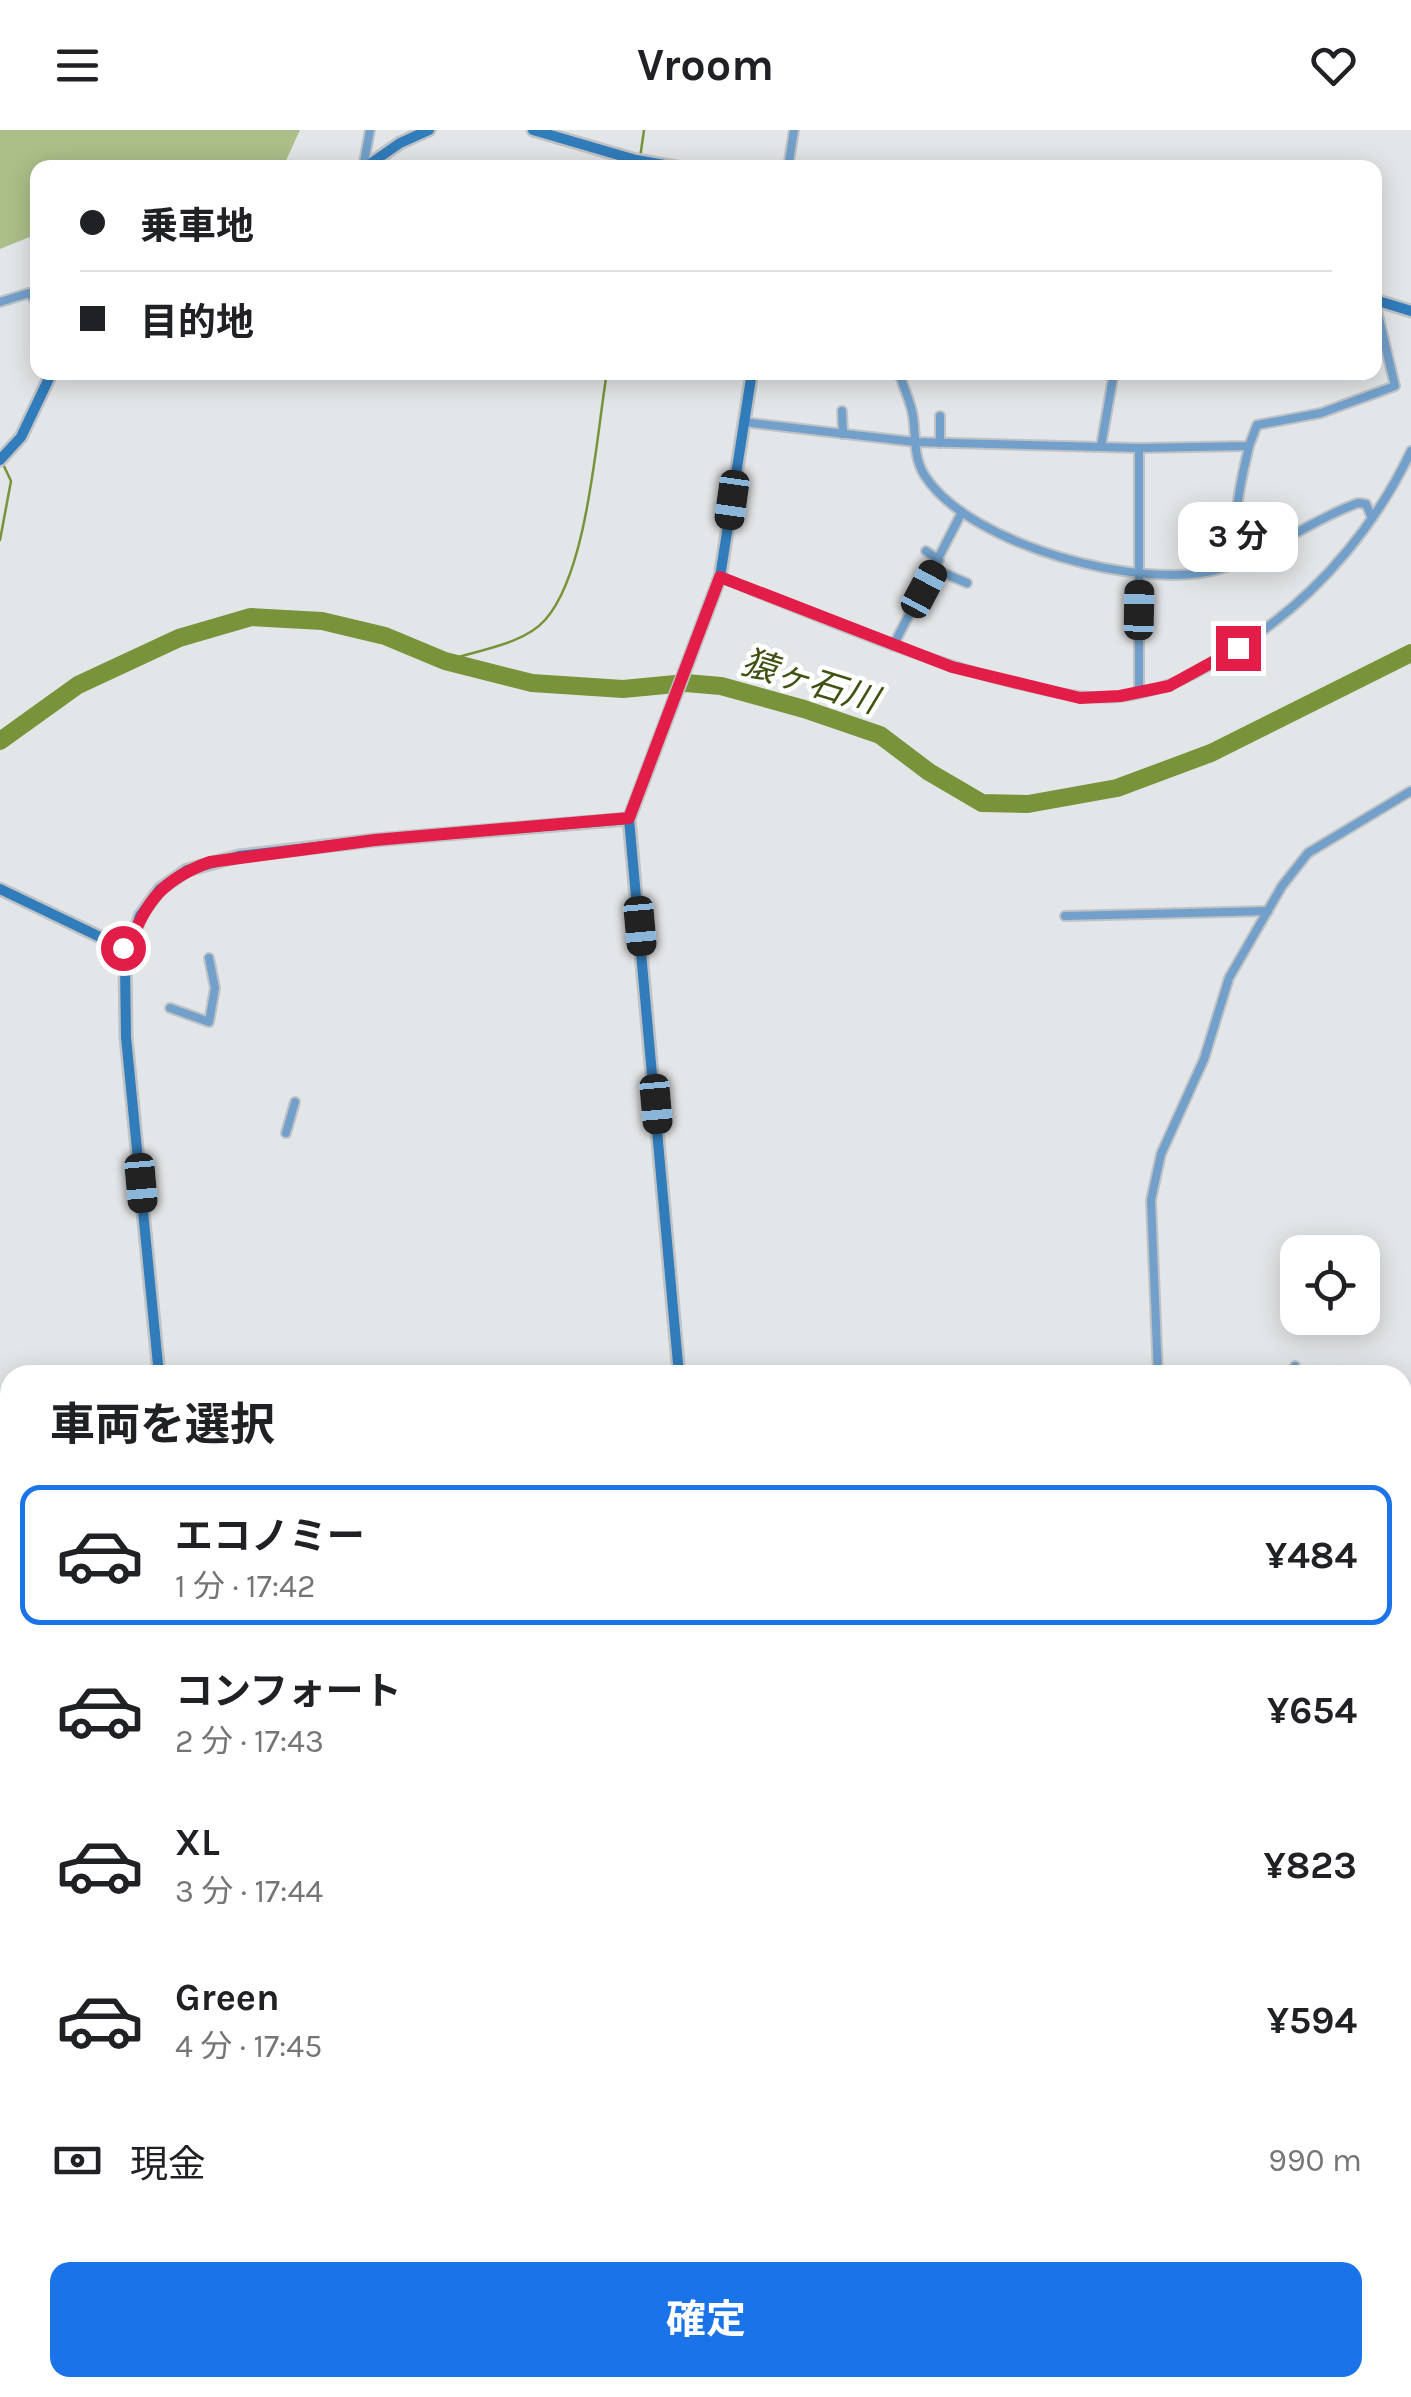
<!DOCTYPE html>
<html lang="ja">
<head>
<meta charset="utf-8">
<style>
  :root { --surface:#fff; --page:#f6f6f6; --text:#202124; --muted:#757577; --line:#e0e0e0; --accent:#1a73e8 }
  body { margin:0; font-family:Karla,"Noto Sans JP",sans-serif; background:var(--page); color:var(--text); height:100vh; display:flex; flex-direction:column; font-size:38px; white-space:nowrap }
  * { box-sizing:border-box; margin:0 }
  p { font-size:32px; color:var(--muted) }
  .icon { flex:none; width:55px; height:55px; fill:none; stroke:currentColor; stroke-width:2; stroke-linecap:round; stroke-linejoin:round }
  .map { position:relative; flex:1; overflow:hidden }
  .details { position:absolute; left:0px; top:1235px; width:1412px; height:1032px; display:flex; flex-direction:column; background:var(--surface); border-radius:30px 30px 0 0; box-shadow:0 5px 25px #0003 }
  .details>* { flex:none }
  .hud { position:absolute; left:30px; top:30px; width:1352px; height:220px; border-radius:20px; box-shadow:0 5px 25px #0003; display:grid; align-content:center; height:220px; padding:0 50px; background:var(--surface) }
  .fabs { position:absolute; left:1280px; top:1105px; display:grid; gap:20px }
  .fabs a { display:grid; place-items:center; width:100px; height:100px; border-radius:20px; background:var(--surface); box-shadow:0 5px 25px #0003; font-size:50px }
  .end { position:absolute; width:45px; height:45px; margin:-22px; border:12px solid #e11d48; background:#fff; box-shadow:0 0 0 5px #fff }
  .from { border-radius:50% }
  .bubble { position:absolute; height:70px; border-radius:20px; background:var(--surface); box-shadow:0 5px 25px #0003; font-size:32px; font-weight:700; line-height:70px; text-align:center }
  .car { position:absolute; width:30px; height:60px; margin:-30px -15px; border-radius:12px; box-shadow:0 0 8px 2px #0007; background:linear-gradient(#222 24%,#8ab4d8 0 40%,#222 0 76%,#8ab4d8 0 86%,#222 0) }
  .hud b { display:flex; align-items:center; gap:35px; height:95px; font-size:38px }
  .hud b+b { border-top:2px solid var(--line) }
  .hud i { width:25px; height:25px; background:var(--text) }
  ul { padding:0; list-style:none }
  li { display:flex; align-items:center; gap:30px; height:140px; margin:0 20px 15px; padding:0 30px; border:5px solid transparent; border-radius:20px }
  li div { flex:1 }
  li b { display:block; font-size:38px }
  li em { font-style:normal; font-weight:700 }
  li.active { border-color:var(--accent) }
  li>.icon { width:90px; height:90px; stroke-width:1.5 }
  h2 { padding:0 50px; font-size:45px; line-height:120px }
  .pay { display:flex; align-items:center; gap:25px; height:110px; padding:0 50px; font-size:38px }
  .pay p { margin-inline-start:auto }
  .cta { display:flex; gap:20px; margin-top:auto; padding:20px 50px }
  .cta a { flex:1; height:115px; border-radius:20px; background:var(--accent); color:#fff; font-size:40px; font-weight:700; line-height:115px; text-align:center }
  header { display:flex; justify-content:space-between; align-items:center; height:130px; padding:0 50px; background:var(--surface); font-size:45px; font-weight:700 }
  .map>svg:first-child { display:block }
  .green { fill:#acbf88 }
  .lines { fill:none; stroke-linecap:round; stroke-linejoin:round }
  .stream { stroke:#78933a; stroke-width:2.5 }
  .river { stroke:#78933a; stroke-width:18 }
  .street-casing { stroke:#c0c3c5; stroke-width:12 }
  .secondary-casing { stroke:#c0c3c5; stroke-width:15 }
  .highway-casing { stroke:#c0c3c5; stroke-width:19 }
  .street { stroke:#72a0cb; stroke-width:8 }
  .secondary { stroke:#317cbb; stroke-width:10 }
  .highway { stroke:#004b7f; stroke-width:14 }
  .route { stroke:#e11d48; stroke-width:12 }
  .labels { text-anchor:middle; stroke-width:9; stroke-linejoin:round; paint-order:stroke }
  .water-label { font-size:35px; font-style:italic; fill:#405211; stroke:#fff }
</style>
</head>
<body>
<header><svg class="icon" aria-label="menu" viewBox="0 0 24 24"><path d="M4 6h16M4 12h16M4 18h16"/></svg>Vroom<svg class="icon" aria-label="heart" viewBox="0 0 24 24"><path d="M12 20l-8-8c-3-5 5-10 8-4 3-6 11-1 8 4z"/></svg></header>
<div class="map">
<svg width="1411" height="2267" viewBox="0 0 1411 2267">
  <rect width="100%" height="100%" fill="#e3e6e8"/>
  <g class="green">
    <polygon points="0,0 300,0 283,37 38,38 37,104 0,119"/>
    <polygon points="1411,2158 1411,2267 1171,2267 1176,2258 1402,2258 1403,2162"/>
  </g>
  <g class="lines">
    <g class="stream">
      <polyline points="640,28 644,0"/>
      <polyline points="0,410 11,351 3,334"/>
      <path d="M445,531C477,520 523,515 545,490C588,442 596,307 607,242"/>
      <polyline points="1402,1408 1411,1409"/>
      <polyline points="0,1465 10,1464"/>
      <polyline points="1402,1871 1411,1862"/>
      <polyline points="900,2267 906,2258"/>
    </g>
    <g class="river">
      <polyline points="0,611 78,555 179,508 251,487 322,491 385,506 445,531 532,553 623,559 686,553 721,556 804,579 880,605 929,642 982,673 1028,674 1117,658 1211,623 1411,523"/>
      <polyline points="1402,1555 1411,1556"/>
      <polyline points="0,1657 10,1651"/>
    </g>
    <g class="street-casing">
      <g id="street">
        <polyline points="363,38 370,0"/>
        <polyline points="788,38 794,0"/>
        <polyline points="0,172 29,163 38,174"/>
        <path d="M899,242C903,257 911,272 913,286C916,306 913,328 925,346C969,415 1143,462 1220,439C1269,424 1310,390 1358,373L1366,374L1372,388"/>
        <polyline points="842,281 843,304"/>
        <polyline points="743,292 915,312 1139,318 1249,316 1257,295 1321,283 1395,256 1375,172"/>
        <polyline points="940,313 940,286"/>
        <polyline points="1101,316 1114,242"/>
        <polyline points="926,421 939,430"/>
        <path d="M1243,429C1229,391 1241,353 1249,316"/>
        <polyline points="934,439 967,453"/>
        <path d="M720,447C814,485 907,525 1006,551C1043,560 1080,570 1118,567C1173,561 1219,532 1262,501C1325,456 1378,391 1411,321"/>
        <polyline points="893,516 962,382"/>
        <polyline points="1139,562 1139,318"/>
        <polyline points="1065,786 1268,781"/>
        <polyline points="170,878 209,892 215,858 209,828"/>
        <polyline points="286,1003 295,972"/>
        <polyline points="1158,1245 1151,1070 1161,1024 1204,929 1229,848 1282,756 1308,723 1411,661"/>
        <polyline points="1294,1245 1295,1236"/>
        <polyline points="1402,1566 1411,1567"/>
        <polyline points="1402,1710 1411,1709"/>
        <polyline points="1402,1790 1411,1845"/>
        <polyline points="0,2067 8,2031 10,2004"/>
        <polyline points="1002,2267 1002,2258"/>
      </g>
    </g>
    <g class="secondary-casing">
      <g id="secondary">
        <polyline points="533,0 636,30 682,38"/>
        <polyline points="364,38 400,13 429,0"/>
        <polyline points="1375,170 1411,181"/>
        <polyline points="0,330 21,307 52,242"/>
        <polyline points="0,759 123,818 129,816"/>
        <polyline points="159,1245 126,907 125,834 140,786 160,759 187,740 239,726 375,710 629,689"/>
        <polyline points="679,1245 629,689 720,447 752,242"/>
        <polyline points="1402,1884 1411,1876"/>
        <polyline points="762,2258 763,2267"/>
        <polyline points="76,2267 77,2258"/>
        <polyline points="892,2267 899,2258"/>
      </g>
    </g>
    <g class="highway-casing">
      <g id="highway">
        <polyline points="1402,2010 1411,2004"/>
        <polyline points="1136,2267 1142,2258"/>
      </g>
    </g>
    <use href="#street" class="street"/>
    <use href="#secondary" class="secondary"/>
    <use href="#highway" class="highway"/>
  </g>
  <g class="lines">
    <path class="route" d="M123,818L129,816C146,771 163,749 210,732L375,710L629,688L720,447L952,537L1080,568L1120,566L1169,556L1238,518"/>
  </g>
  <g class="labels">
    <g class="water-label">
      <text transform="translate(810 551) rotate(17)" y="12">猿ヶ石川</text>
    </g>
  </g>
</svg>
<div class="fabs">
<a><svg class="icon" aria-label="locate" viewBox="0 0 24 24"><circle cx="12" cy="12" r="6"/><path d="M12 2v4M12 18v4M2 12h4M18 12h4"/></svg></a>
</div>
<i class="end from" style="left:123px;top:818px"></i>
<i class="end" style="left:1238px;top:518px"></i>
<div class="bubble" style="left:1178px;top:372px;width:120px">3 分</div>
<i class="car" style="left:732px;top:370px;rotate:188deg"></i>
<i class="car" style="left:924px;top:459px;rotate:28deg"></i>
<i class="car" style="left:1139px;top:480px;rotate:1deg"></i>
<i class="car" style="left:640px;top:796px;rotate:175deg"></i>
<i class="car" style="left:656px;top:974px;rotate:175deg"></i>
<i class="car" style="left:141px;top:1053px;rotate:175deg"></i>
<div class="hud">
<b><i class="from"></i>乗車地</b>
<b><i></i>目的地</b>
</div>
<section class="details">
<h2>車両を選択</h2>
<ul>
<li class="active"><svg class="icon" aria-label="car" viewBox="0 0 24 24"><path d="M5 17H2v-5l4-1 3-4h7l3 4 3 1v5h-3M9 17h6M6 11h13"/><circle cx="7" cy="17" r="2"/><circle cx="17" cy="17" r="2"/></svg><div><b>エコノミー</b><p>1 分 · 17:42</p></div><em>¥484</em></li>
<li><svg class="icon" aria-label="car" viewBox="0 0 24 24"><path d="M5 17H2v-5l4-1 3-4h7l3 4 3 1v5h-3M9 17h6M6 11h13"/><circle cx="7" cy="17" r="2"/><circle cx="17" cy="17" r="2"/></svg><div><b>コンフォート</b><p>2 分 · 17:43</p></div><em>¥654</em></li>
<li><svg class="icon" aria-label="car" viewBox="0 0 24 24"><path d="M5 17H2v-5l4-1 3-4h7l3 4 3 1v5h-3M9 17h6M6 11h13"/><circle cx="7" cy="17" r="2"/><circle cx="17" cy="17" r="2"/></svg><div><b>XL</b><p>3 分 · 17:44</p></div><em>¥823</em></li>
<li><svg class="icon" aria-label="car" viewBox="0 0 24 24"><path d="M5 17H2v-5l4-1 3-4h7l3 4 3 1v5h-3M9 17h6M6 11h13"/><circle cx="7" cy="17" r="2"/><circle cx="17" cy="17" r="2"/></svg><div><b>Green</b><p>4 分 · 17:45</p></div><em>¥594</em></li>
</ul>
<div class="pay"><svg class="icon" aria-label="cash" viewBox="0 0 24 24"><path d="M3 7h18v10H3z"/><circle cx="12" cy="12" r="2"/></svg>現金<p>990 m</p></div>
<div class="cta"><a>確定</a></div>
</section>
</div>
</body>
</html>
